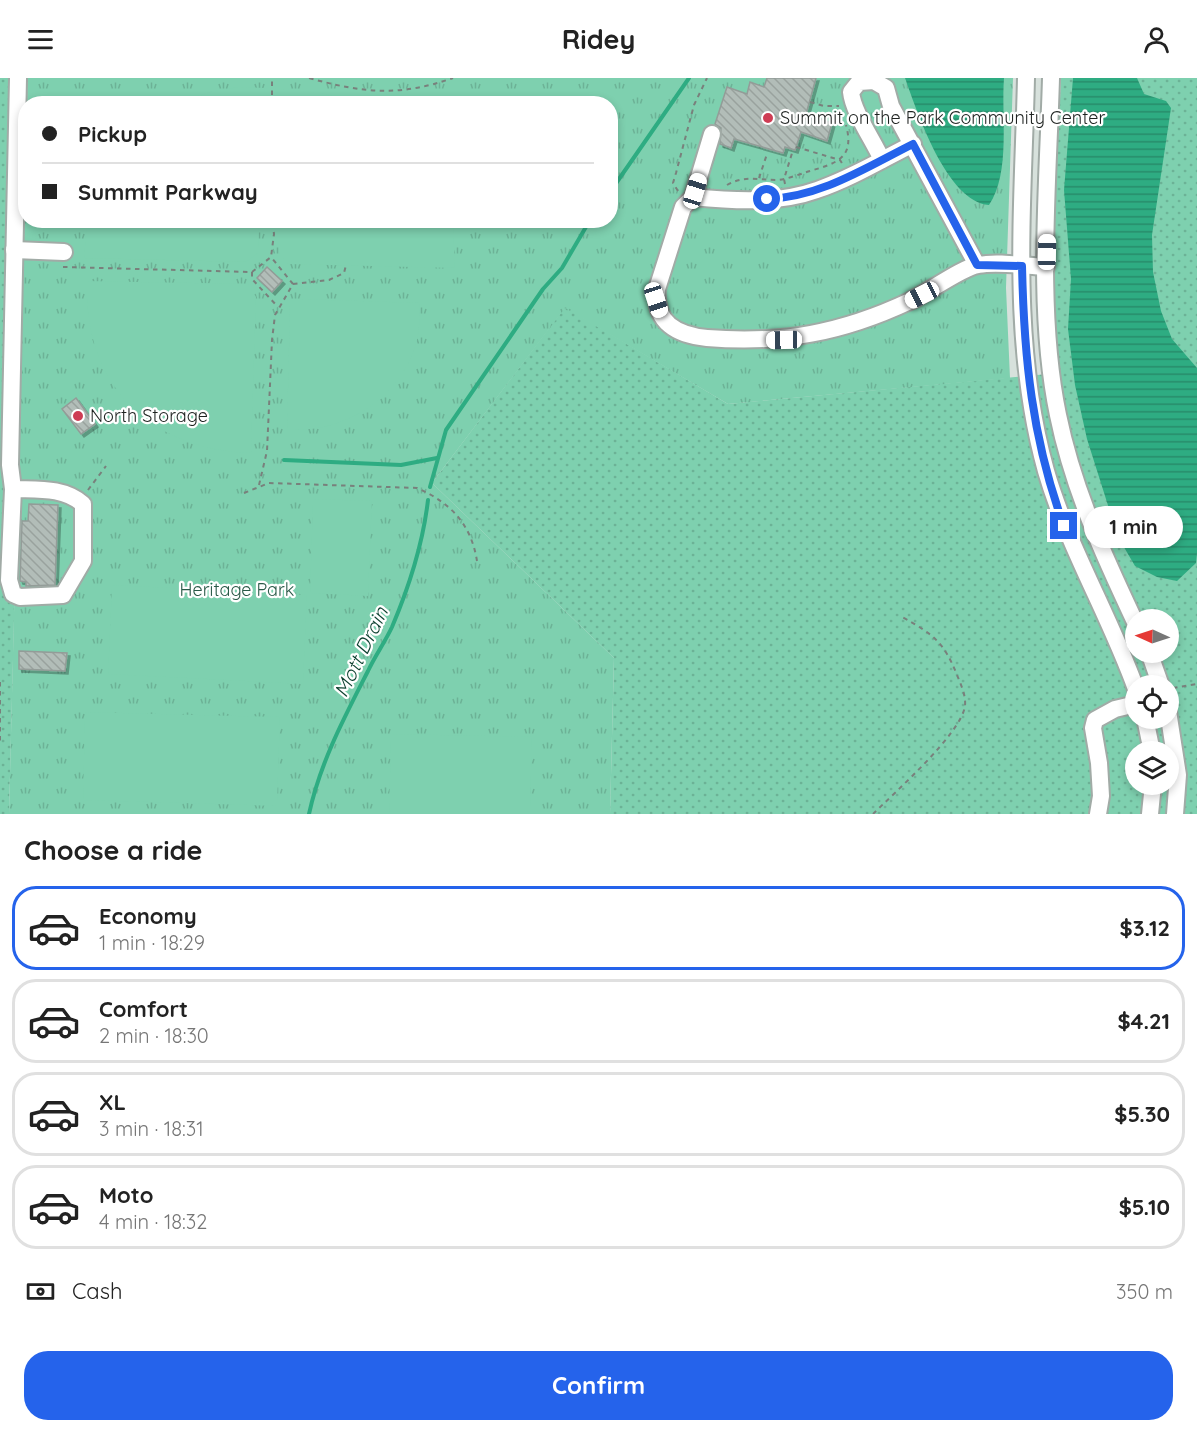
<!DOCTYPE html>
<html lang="en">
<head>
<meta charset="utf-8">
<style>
  :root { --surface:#fff; --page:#f2f2f2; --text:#222; --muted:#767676; --line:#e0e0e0; --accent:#2563eb }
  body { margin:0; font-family:Quicksand,sans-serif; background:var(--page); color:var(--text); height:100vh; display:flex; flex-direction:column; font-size:22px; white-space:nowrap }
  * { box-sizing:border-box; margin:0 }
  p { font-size:20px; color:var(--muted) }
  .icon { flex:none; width:33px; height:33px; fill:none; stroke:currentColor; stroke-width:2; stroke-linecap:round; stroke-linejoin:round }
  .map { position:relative; height:736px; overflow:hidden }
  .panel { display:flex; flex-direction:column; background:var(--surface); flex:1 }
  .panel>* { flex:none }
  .banner { position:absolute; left:18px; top:18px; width:600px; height:132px; border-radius:24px; box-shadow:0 3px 9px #0003; display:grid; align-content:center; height:132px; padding:0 24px; background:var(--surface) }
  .needle { width:39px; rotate:273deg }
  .controls { position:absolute; left:1125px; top:531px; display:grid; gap:12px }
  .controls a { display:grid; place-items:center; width:54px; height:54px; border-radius:50%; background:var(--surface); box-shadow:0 3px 9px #0003; font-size:30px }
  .end { position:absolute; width:27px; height:27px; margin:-14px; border:8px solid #2563eb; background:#fff; box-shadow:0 0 0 3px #fff }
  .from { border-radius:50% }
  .bubble { position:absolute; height:42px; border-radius:21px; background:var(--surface); box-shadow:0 3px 9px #0003; font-size:20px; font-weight:700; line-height:42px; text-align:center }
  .car { position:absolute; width:18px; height:36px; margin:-18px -9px; border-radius:8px; box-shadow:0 0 4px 2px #0007; background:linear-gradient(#fff 24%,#345 0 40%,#fff 0 76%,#345 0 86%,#fff 0) }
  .banner b { display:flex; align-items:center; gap:21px; height:57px; font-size:22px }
  .banner b+b { border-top:2px solid var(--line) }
  .banner i { width:15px; height:15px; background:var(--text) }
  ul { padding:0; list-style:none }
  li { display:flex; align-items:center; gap:18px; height:84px; margin:0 12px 9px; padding:0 12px; border:3px solid var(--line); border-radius:24px }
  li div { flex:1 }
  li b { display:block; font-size:22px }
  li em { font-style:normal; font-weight:700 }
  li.current { border-color:var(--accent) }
  li>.icon { width:54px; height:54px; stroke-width:1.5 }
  h2 { padding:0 24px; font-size:27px; line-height:72px }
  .pay { display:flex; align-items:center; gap:15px; height:66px; padding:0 24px; font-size:22px }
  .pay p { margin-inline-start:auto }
  .button { display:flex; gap:12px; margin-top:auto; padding:12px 24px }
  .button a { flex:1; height:69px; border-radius:24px; background:var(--accent); color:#fff; font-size:24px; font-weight:700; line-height:69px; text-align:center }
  header { display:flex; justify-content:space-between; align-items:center; height:78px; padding:0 24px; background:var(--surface); font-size:27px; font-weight:700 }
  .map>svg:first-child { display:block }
  .grass { fill:url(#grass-dots); fill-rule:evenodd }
  .park { fill:url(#park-tufts) }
  .pitch { fill:#7ed0af }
  .water { fill:url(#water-rules) }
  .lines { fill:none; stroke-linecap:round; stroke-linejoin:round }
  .stream { stroke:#2eac82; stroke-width:4 }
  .building { fill:url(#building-back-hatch); stroke:#939c98; stroke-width:1.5; filter:url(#shadow) }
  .minor-casing { stroke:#a1aba6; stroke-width:20 }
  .path { stroke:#79807c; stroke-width:2; stroke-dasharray:4.5 4.5; stroke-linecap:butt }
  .minor { stroke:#fff; stroke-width:16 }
  .route { stroke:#2563eb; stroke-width:8 }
  .poi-dot { fill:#ce3d54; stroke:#fff; stroke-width:2 }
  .labels { text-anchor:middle; stroke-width:4.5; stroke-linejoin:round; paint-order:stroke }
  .poi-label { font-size:18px; fill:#1e2220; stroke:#fff; text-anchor:start }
  .park-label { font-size:18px; fill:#2a5a48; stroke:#fff }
  .water-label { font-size:20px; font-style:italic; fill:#0b3f2e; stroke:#fff }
</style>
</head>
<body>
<header><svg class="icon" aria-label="menu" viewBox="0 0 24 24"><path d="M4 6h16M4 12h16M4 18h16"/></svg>Ridey<svg class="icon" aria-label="person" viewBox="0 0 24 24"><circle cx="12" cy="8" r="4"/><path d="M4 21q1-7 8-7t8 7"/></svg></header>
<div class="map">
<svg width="1197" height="736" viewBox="0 0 1197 736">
  <defs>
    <pattern id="grass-dots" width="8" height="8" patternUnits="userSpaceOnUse" patternTransform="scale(1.5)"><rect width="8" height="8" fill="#7ed0af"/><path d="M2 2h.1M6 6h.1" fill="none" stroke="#6cb296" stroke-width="1.8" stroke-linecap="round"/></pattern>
    <pattern id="park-tufts" width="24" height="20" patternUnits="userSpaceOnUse" patternTransform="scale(1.5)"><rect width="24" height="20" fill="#7ed0af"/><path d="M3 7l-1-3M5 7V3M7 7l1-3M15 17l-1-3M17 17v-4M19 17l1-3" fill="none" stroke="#6cb296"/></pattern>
    <pattern id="water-rules" width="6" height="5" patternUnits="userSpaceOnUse" patternTransform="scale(1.5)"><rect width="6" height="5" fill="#2eac82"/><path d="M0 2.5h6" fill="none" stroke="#278c6a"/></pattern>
    <pattern id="building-back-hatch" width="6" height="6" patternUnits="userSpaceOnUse" patternTransform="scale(1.5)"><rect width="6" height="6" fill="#b2bdb8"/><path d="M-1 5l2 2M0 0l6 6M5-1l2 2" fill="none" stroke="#99a29e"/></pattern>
    <filter id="shadow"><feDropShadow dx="3" dy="3" stdDeviation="0" flood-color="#0004"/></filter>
  </defs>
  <rect width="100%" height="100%" fill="#d7e1dc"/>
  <g class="grass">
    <polygon points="0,0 28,0 9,736 0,736"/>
    <path d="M1061,0H1197V736H610L614,580L432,405L565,229L728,326L1058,295L1052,187ZM1136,542H1168V574H1136ZM1136,608H1168V640H1136ZM1136,674H1168V706H1136Z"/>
  </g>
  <polygon class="park" points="28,0 1013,0 1006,210 1010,300 728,326 565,230 432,405 614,580 610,736 9,736 25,92 26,142 610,142 610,26 27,26"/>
  <g class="pitch">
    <polygon points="239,9 265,10 264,25 176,25 214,13"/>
    <polygon points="281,11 321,15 357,25 281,25"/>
    <polygon points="87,143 259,143 258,175 246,184 84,180"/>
    <polygon points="280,143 453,143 455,190 288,186 280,176"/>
    <path d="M87,203L248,206L256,219L251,375C149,372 83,306 87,203Z"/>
    <path d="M298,221L420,225C419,237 420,250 417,262C406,306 367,339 324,349C312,352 299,351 287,351L290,228Z"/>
    <polygon points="313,421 372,423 368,518 310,515"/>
    <polygon points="112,507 307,517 303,606 108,596"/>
    <polygon points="85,634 280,639 277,728 83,722"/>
    <polygon points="391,656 532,659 530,736 389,736"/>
  </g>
  <g class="water">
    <path d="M905,0H1004C1001,37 1011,95 989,127C947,124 917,34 905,0Z"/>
    <polygon points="1073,0 1137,0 1144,16 1166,23 1171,30 1152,157 1153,194 1161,233 1172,261 1197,290 1197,475 1196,485 1177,503 1157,499 1135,488 1118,459 1087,361 1075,307 1068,251 1071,201 1064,112"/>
  </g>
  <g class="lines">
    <g class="stream">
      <polyline points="610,114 689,0"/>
      <polyline points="284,382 401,387 437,380"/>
      <polyline points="430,409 446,352 543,211 562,190 590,142"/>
      <path d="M309,736C320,685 344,640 368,593C375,578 385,564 392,549C409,509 423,465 428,422"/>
    </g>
  </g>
  <g class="building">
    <polygon points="767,0 816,0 806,36 832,45 827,63 801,54 795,72 785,69 783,75 734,61 731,70 720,66 721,50 715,46 727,9 747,16 750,4 764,9"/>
    <polygon points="267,189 282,203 272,214 257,200"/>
    <polygon points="76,320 95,346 81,356 62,331"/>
    <polygon points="29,426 58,427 55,507 26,508 26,504 20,503 22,443 28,443"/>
    <polygon points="19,573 67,575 65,593 19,591"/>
  </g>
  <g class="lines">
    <g class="minor-casing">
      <g id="minor">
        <path d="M1026,0C1023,131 1010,265 1046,393C1068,469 1109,536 1136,611"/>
        <path d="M1051,0C1048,107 1036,232 1058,337C1073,411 1104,478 1136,546"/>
        <path d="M913,66C881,82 850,101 817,112C778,126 733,123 693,119L683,129L657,211C654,245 677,257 707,260C782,266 842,255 910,223C927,215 963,189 978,187C999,183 1025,188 1046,189"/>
        <path d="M882,82C873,62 853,34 851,14L859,4L874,3L886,10L891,28L977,187"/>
        <polyline points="693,119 712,56"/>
        <polyline points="14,172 64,174"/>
        <path d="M13,411C38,412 63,409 83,426V483L63,517L20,519L13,516L9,502L13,411L10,387L18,0"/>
        <polyline points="1149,574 1161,608"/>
        <polyline points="1168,633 1178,697 1175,736"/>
        <polyline points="1145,640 1152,674"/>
        <polyline points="1098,736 1101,718 1099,685 1093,650 1095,642 1115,631 1136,626"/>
        <polyline points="1150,736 1153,706"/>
      </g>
    </g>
    <g class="path">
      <path d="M309,0C363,15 399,19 453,0"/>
      <polyline points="810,24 824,28 839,28"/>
      <polyline points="272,26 272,0"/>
      <polyline points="796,69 840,82 843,87"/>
      <polyline points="759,100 767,76"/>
      <polyline points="785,106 784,101 793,72"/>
      <path d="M727,107C744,97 759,102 778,102C788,101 800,96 810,93C837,85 855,80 846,47"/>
      <polyline points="678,113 673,105 676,95 694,27 707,0"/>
      <polyline points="63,189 252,194 271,179 274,156 272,142"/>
      <polyline points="252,194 252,201 278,229"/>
      <polyline points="293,206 329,202 344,195 346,187"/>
      <polyline points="259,407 267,373 272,262 275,237 293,206 271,179"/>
      <polyline points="88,412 106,388"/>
      <path d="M244,415L269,405L417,410C451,425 471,446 477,483"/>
      <polyline points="0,604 0,667"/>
      <polyline points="1173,610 1197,606"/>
      <path d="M873,736C895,714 961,656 965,628C966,617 961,607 957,597C944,564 933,556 902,539"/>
    </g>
    <use href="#minor" class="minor"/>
  </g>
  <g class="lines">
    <path class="route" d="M767,121C821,119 865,90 913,66L977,187L1022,188C1024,280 1032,361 1064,448"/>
  </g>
  <g class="poi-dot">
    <circle cx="768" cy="40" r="6"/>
    <circle cx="78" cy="338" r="6"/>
  </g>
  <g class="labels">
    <g class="poi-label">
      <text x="780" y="46">Summit on the Park Community Center</text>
      <text x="90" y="344">North Storage</text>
    </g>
    <g class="park-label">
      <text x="237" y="518">Heritage Park</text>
    </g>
    <g class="water-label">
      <text transform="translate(361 574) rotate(-64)" y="7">Mott Drain</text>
    </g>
  </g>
</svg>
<div class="controls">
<a><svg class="needle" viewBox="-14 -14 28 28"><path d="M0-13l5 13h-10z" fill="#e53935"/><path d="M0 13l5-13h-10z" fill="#767676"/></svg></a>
<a><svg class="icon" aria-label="locate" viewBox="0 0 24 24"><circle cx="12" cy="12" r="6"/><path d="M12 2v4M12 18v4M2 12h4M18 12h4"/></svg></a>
<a><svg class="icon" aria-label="layers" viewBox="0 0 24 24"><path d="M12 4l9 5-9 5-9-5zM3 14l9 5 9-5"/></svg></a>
</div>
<i class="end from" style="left:767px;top:121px"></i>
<i class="end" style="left:1064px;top:448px"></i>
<div class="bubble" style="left:1084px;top:428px;width:99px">1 min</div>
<i class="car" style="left:695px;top:113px;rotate:17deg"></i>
<i class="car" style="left:1047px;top:174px;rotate:1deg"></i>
<i class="car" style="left:922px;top:217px;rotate:243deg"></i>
<i class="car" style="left:656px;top:222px;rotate:162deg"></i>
<i class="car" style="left:784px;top:262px;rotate:269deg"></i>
<div class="banner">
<b><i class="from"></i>Pickup</b>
<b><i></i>Summit Parkway</b>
</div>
</div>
<section class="panel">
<h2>Choose a ride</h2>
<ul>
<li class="current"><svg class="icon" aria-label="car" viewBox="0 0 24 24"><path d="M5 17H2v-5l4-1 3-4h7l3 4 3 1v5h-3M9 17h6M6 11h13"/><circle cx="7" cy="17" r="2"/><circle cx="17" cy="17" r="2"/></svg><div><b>Economy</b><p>1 min · 18:29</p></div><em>$3.12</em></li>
<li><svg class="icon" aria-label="car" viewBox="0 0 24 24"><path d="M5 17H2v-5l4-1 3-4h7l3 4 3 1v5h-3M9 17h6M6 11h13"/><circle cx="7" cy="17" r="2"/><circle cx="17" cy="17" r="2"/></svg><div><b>Comfort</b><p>2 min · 18:30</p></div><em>$4.21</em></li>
<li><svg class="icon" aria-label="car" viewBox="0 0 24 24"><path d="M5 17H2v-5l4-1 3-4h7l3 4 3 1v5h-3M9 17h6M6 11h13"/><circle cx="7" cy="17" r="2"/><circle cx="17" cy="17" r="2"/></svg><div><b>XL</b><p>3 min · 18:31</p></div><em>$5.30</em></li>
<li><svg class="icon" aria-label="car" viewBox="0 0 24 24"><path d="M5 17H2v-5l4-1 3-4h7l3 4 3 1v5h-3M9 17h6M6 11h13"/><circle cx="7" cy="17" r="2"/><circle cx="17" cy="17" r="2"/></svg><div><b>Moto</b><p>4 min · 18:32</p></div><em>$5.10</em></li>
</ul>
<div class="pay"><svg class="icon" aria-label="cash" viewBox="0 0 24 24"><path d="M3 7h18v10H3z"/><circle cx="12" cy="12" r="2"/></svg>Cash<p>350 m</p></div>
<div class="button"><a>Confirm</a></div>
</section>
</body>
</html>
